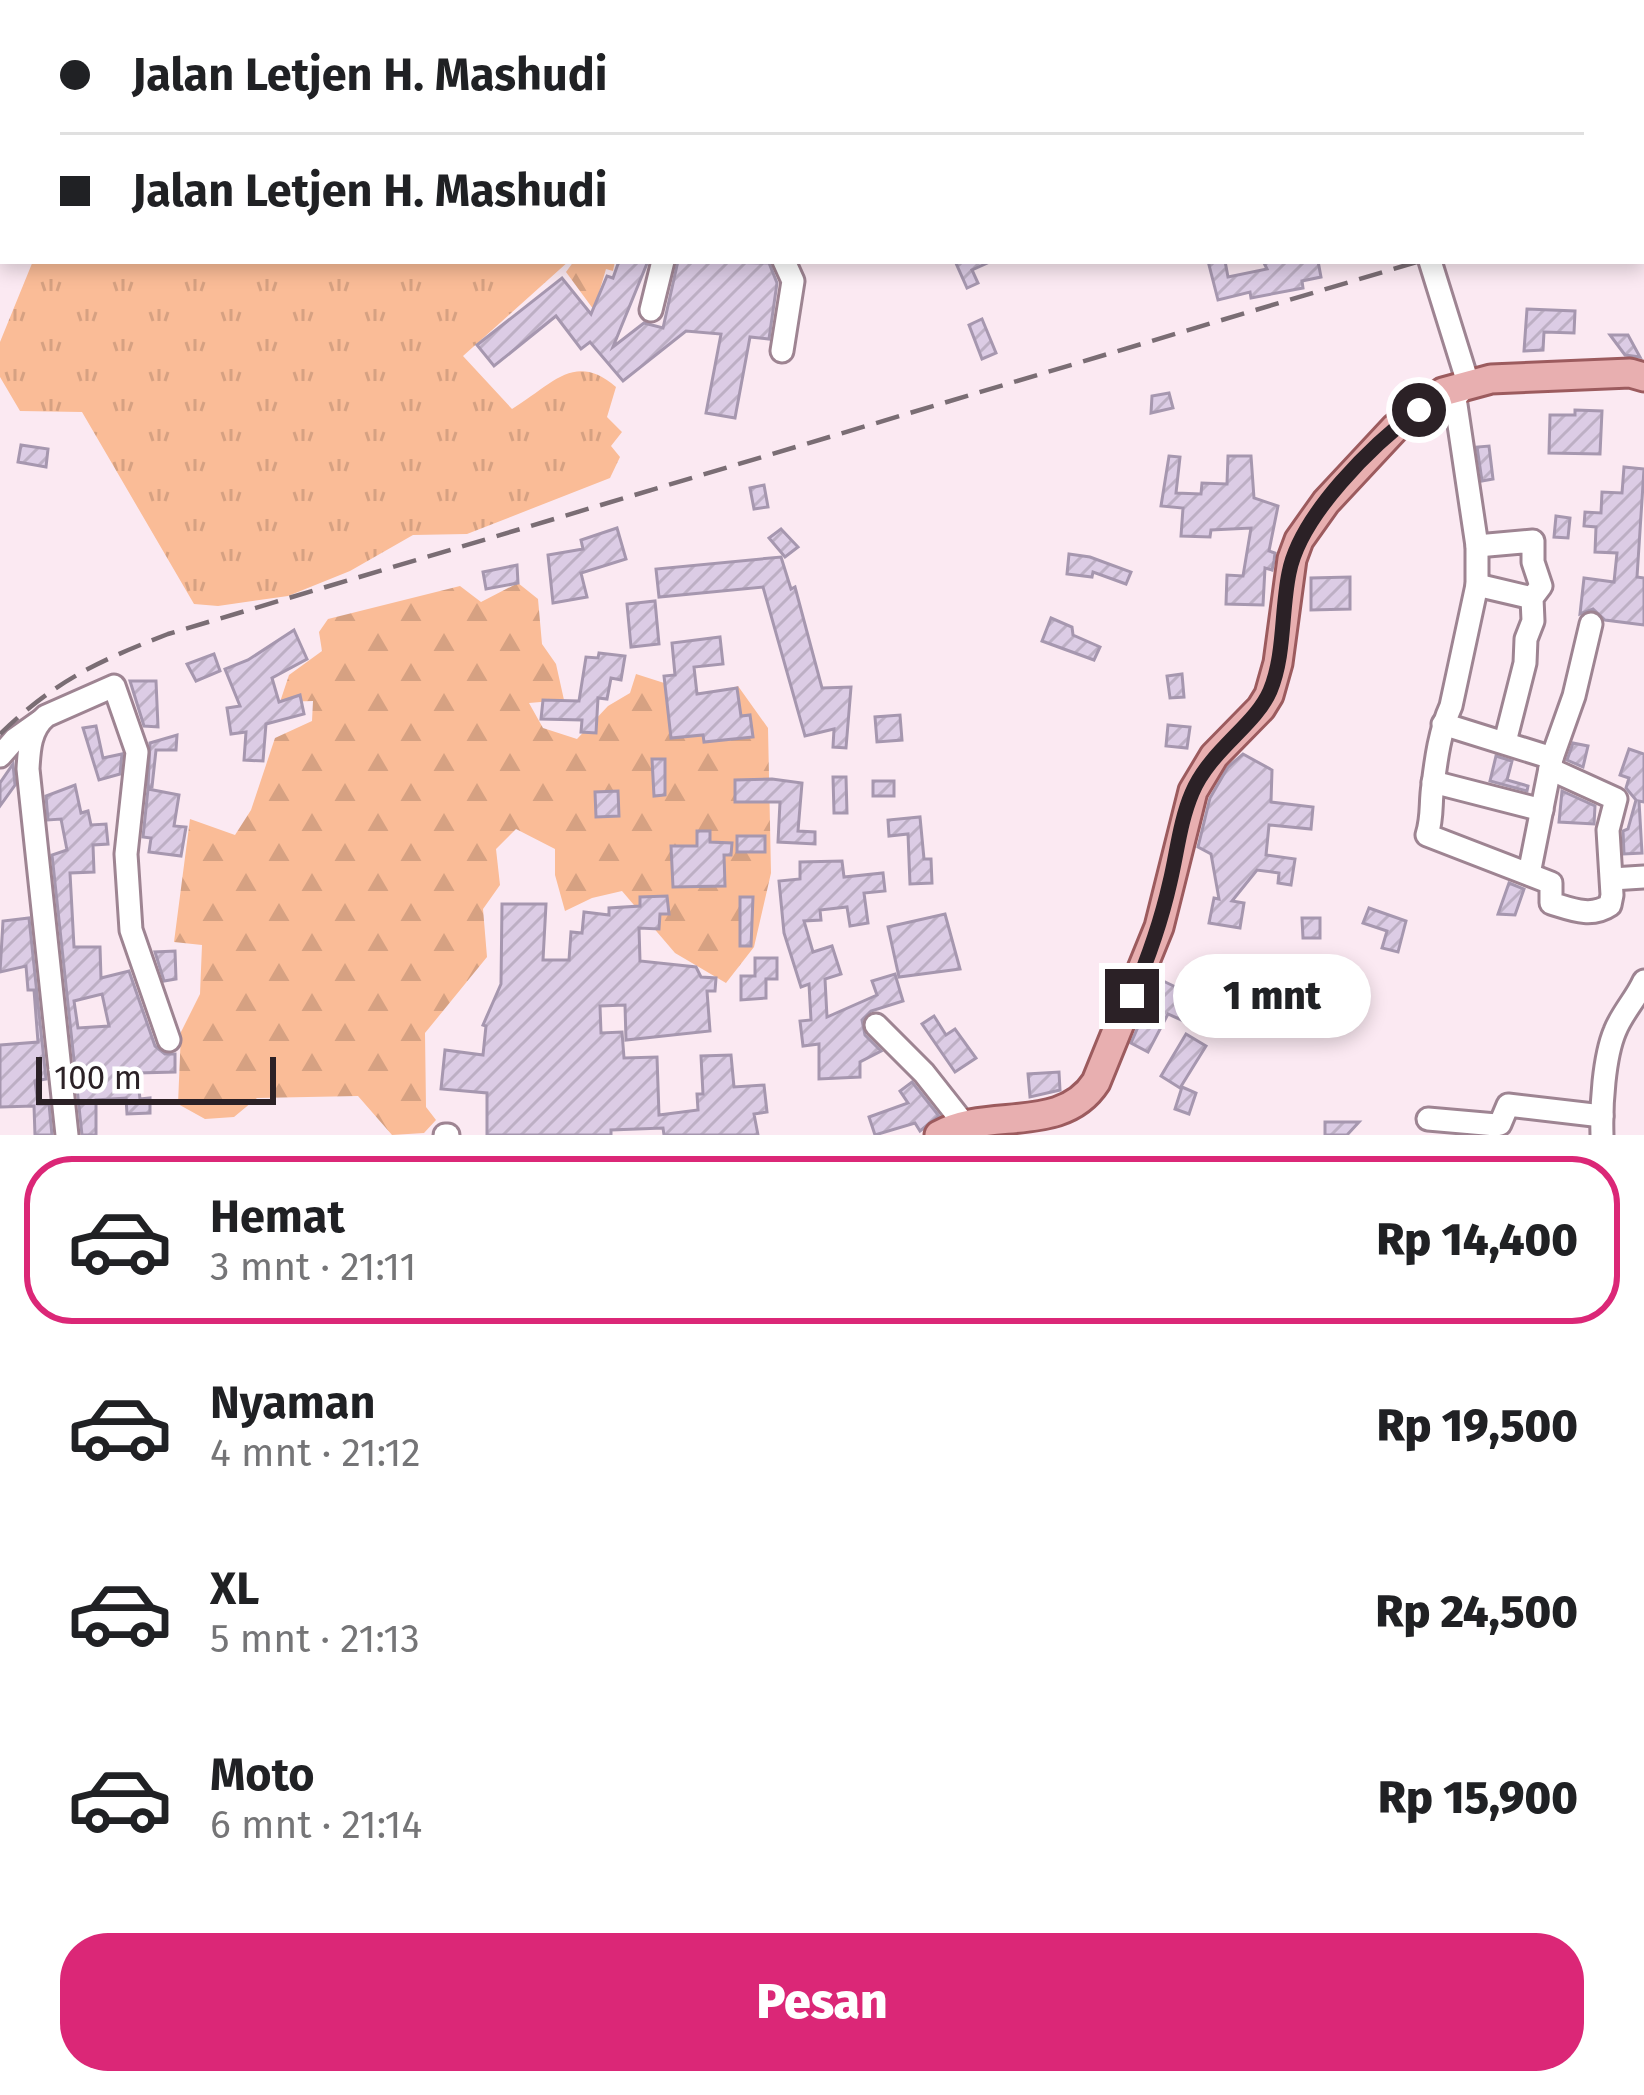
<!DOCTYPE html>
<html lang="id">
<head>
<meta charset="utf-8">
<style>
  :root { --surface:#fff; --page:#f2f2f2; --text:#202124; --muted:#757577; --line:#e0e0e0; --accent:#db2777 }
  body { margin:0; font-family:"Fira Sans",sans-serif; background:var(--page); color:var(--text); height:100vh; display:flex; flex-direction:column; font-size:45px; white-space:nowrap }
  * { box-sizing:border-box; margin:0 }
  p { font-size:39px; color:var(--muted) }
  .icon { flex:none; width:66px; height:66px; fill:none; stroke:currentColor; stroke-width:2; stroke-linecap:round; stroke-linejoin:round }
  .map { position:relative; height:1135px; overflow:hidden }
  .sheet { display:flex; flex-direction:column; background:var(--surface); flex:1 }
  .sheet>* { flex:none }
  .top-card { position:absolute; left:0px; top:0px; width:1644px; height:264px; box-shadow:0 6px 18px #0003; display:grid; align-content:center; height:264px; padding:0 60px; background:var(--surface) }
  .scale { position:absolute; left:36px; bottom:30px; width:240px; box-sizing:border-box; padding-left:12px; border:6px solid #2b2126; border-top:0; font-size:33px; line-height:42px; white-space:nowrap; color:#2b2126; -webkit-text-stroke:9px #fff; paint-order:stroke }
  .end { position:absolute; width:54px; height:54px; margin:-27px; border:15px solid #2b2126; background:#fff; box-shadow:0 0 0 6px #fff }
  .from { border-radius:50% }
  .bubble { position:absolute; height:84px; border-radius:42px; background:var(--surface); box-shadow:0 6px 18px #0003; font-size:39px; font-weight:800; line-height:84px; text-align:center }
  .top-card b { display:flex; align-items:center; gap:42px; height:114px; font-size:45px }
  .top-card b+b { border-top:3px solid var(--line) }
  .top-card i { width:30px; height:30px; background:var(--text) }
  ul { padding:21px 0 0; list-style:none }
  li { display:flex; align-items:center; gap:36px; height:168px; margin:0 24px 18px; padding:0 36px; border:6px solid transparent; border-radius:48px }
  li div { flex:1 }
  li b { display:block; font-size:45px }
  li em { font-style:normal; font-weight:800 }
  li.current { border-color:var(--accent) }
  li>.icon { width:108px; height:108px; stroke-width:1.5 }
  .primary-button { display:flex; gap:24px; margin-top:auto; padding:24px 60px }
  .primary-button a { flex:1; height:138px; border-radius:48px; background:var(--accent); color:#fff; font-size:48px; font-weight:800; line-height:138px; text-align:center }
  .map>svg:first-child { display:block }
  .grass { fill:url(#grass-tufts) }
  .forest { fill:url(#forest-firs) }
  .building { fill:url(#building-hatch); stroke:#a697af; stroke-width:3; fill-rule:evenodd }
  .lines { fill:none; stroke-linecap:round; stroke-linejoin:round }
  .minor-casing { stroke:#9e8492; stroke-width:27 }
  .major-casing { stroke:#9c5b5e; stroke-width:33 }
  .minor { stroke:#fff; stroke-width:21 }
  .major { stroke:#e8afb0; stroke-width:27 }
  .rail { stroke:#7a6d74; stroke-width:4.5; stroke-dasharray:24 12; stroke-linecap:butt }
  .route { stroke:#2b2126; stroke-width:15 }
</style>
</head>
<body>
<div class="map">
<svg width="1644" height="1135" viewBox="0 0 1644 1135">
  <defs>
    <pattern id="grass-tufts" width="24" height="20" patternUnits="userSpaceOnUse" patternTransform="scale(3)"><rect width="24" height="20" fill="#fabc97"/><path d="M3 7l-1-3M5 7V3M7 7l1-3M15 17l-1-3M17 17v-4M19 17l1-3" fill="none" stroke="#d6a182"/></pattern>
    <pattern id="forest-firs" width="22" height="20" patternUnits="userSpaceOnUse" patternTransform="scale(3)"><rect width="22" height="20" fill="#fabc97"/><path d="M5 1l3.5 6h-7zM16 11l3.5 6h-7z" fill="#d6a182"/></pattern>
    <pattern id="building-hatch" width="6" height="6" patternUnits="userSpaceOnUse" patternTransform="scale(3)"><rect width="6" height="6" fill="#dccce5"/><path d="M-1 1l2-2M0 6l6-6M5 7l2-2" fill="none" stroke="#bdafc4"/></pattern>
  </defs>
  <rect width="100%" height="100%" fill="#fbe9f2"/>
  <g class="grass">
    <polygon points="0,0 666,0 670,3 3,3 3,13"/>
    <path d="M33,261H569L463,356L512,409C552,385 574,351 616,387L607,417L622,432L611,446L620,457L610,478L467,534L413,535L350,571L288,596L218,606L194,604L82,412L20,411L0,377V342Z"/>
  </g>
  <g class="forest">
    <polygon points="574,261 615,261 613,271 606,269 596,303 610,332 566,272"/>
    <polygon points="518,583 538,599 542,644 556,664 564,700 529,703 543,728 577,739 608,706 630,693 636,674 708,697 738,686 768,728 771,873 754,947 726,983 675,953 622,891 592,898 565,911 555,875 555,849 516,829 496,849 500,885 483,909 487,957 425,1033 426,1107 436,1120 424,1133 392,1135 358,1096 257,1098 234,1117 205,1119 178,1104 181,1032 200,994 202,945 174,942 190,819 235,835 251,810 275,738 312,721 313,701 280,702 289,675 322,651 319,632 328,619 460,586 481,602"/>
  </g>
  <g class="building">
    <polygon points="619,261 648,261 613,347 644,323 663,328 678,261 769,263 777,283 769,339 750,337 735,418 706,413 721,334 686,331 623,381 590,342 581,349 556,316 494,366 477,345 562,278 591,314 607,276 613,278"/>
    <polygon points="955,261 992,261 972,270 978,283 967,288"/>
    <polygon points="1208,261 1225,261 1228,277 1267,269 1263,261 1318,261 1321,277 1302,281 1303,288 1251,298 1250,292 1218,300"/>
    <polygon points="1527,309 1575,311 1574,333 1544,332 1543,350 1524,351"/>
    <polygon points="982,319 996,353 982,359 969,325"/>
    <polygon points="1610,335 1628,335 1640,357 1625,355"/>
    <polygon points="1169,393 1173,408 1151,413 1152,396"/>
    <polygon points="1575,410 1602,411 1600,454 1549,453 1550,415 1575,415"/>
    <polygon points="21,445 48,449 46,467 18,462"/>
    <polygon points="1489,446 1493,479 1482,481 1477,447"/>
    <polygon points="1169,456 1180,457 1176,493 1201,494 1202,483 1227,484 1228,456 1251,456 1254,498 1278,506 1269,551 1275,553 1274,561 1272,570 1265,568 1263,605 1226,604 1227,575 1243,576 1251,528 1211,530 1210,537 1181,536 1183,508 1161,506"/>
    <polygon points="1624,467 1644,469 1637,577 1644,578 1644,625 1605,620 1593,609 1580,614 1584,578 1614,582 1617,553 1595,552 1596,527 1584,526 1585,512 1601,513 1602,492 1622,493"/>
    <polygon points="764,485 768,507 754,509 750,488"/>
    <polygon points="1556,516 1570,518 1568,538 1554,537"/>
    <polygon points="617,528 626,559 581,573 587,597 553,603 548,555 583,549 581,540"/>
    <polygon points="781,529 798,547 785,557 769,538"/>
    <polygon points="1069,554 1090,557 1131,572 1126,584 1093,572 1092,577 1067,574"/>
    <polygon points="781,557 791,589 795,587 822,688 851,687 846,748 833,747 834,729 805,736 763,587 659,597 656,569"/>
    <polygon points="517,565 518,583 486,589 483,572"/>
    <polygon points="1350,577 1350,609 1311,610 1311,578"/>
    <polygon points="655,601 659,644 631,647 627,604"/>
    <polygon points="1051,618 1072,627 1073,635 1100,647 1094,660 1042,641"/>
    <polygon points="294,630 307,659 272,678 279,702 300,695 304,714 266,724 263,761 244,760 246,732 231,734 227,708 240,706 225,669 248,660"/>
    <polygon points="720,637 723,664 694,667 697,694 737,688 741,716 750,715 753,737 704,742 703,735 671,738 664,676 675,675 672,643"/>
    <polygon points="599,653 625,656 621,680 611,678 607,699 598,698 596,733 581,732 582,720 541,719 543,700 579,701 586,657 598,658"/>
    <polygon points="214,654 220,671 196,681 187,664"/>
    <polygon points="1182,674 1184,697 1170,698 1167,676"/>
    <polygon points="130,681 156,681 158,727 144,726"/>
    <polygon points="900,715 902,740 877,742 875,717"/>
    <polygon points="1168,725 1190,727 1187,748 1166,746"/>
    <polygon points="96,726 103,758 122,754 120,774 99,780 83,728"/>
    <polygon points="177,735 176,750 156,750 152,787 148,787 150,743"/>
    <polygon points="1573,743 1588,746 1583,767 1567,760"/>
    <polygon points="1629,749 1644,754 1644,802 1639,801 1642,853 1624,854 1623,831 1628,829 1636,800 1626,788 1629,778 1620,775"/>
    <polygon points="1243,754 1272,770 1271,802 1313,807 1311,829 1269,825 1266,855 1295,859 1291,885 1278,883 1279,873 1257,870 1232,901 1244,903 1240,928 1209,923 1214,898 1219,899 1211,854 1198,847 1210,798 1228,767"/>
    <polygon points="1496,756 1512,761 1507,780 1528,786 1527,791 1490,781"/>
    <polygon points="652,759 665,759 665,795 654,796"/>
    <polygon points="13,764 15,785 0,806 0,783"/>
    <polygon points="833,777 846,777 847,813 834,813"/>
    <polygon points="772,779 802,783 798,831 815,832 815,844 778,842 780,802 735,802 735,780"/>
    <rect x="873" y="781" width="21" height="15"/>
    <path d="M75,785L81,813L88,811L91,825L106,824L108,844L93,845L94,872L70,873L74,947H100L101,978L129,971L155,1046L165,1054H175V1072L137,1073L140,1099L150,1098V1113L127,1114L126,1098L96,1100V1135H82L52,855L67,850L61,819L48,820L46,796ZM102,994L109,1026L78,1028L74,1001Z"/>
    <polygon points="148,789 179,795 174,826 186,827 181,856 149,852 151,838 143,837"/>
    <polygon points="618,791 619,816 596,817 595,792"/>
    <polygon points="1562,791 1595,806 1594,824 1559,822"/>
    <polygon points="920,817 924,859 931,859 932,883 910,884 908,834 889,836 888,820"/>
    <polygon points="697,831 710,831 710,842 732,843 731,855 724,855 725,886 673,887 671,846 697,846"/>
    <rect x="737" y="836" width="28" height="16"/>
    <polygon points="842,861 844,877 883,873 885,891 864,893 868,923 850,926 847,907 820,910 821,920 804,921 813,952 832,946 841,974 825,979 827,1017 877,995 872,981 895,974 903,1001 871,1011 862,1020 865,1035 881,1051 860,1062 860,1077 819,1079 819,1044 803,1046 800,1021 811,1020 809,984 801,987 784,933 779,881 800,879 800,862"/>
    <polygon points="1509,883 1524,889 1515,915 1498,914"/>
    <polygon points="667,896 669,914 660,914 659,929 639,928 640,961 696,967 701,977 716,978 715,991 707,991 710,1031 626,1040 625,1005 600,1006 601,1033 622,1032 624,1058 657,1057 659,1115 698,1110 697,1094 703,1094 701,1056 731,1055 734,1087 764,1085 767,1112 754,1114 758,1135 664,1135 663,1128 611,1130 611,1135 487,1135 487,1093 441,1089 445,1050 483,1055 486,1026 483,1025 501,984 502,904 546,904 543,960 569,960 571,932 582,933 584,912 609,915 609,908 640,906 640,897"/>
    <polygon points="740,897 753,897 751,946 740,946"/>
    <polygon points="1369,908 1406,921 1398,952 1382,948 1387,931 1363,923"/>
    <polygon points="945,914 960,969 899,977 888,927"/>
    <polygon points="29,918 46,1079 35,1081 38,1104 49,1104 52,1135 35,1135 34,1106 0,1107 0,1045 38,1042 34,990 28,990 26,966 0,972 3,921"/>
    <polygon points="1302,918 1320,918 1320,938 1303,938"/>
    <polygon points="175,951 176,979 164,981 155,952"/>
    <polygon points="755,958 777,958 777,979 766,979 766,998 741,1000 741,976 755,976"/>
    <polygon points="1159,979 1215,1006 1210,1018 1202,1015 1197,1027 1168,1014 1148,1052 1131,1043"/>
    <polygon points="934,1016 946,1035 955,1029 976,1058 955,1072 922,1024"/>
    <polygon points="1186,1034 1206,1046 1180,1088 1161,1076"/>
    <polygon points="1059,1072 1060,1090 1030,1097 1028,1074"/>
    <polygon points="912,1082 939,1116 920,1131 915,1123 875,1135 869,1117 908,1103 900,1091"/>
    <polygon points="1182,1087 1196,1093 1189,1114 1175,1109"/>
    <polygon points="1325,1122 1359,1122 1347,1135 1325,1135"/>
  </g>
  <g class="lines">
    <g class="minor-casing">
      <g id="minor">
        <polyline points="705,0 709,3"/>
        <polyline points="1438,3 1439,0"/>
        <path d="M1430,261L1468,383L1455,398L1477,546V585L1451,706C1440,730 1436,760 1433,785C1430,803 1433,816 1427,835L1551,883V903C1571,909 1591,918 1610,905L1612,895L1608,830L1616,799L1550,769"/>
        <polyline points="651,310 663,261"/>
        <polyline points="782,351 793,281 784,261"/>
        <polyline points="1477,546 1533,541 1533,562 1541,586 1532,598 1533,621 1526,639 1525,663 1505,742"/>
        <polyline points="1477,585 1532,598"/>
        <polyline points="1443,724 1552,758"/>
        <polyline points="0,756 15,739 39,722"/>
        <polyline points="1433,782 1542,810"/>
        <polyline points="1529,874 1552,758 1574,696 1591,624"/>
        <polyline points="1612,879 1644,877"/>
        <polyline points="876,1025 924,1073 965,1125"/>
        <polyline points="1428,1119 1496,1125 1500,1124 1508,1105 1602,1116"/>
        <path d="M67,1135L28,769C29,750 30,729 46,716L114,686L137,752L126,854L131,930L169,1040"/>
        <polyline points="445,1135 448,1135"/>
        <path d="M1602,1135C1601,1106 1604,1057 1615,1031C1622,1013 1636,999 1644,981"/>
      </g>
    </g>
    <g class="major-casing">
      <path id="major" d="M939,1135C988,1107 1062,1135 1096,1082L1159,927L1193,791L1214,756L1261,708L1269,695L1278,663L1292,559L1299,540L1326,502L1395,428L1443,392L1491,379L1630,373L1644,377"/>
    </g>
    <use href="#minor" class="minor"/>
    <use href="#major" class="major"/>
    <g class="rail">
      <polyline points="1641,191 1644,190"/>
      <path d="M0,734C55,681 98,661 168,634L1420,261"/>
    </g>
  </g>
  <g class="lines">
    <path class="route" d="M1132,996C1148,959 1161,922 1170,882C1177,853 1180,821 1192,793C1210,750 1255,726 1270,691C1285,655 1281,612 1289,573C1300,515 1373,444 1419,410"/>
  </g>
</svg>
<div class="scale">100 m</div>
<i class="end from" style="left:1419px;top:410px"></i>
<i class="end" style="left:1132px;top:996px"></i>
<div class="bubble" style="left:1173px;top:954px;width:198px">1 mnt</div>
<div class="top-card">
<b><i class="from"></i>Jalan Letjen H. Mashudi</b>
<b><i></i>Jalan Letjen H. Mashudi</b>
</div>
</div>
<section class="sheet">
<ul>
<li class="current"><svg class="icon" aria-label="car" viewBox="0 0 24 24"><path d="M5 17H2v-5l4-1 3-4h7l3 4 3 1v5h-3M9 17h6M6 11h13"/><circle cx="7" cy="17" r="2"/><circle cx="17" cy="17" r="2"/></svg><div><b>Hemat</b><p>3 mnt · 21:11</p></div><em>Rp 14,400</em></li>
<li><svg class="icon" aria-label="car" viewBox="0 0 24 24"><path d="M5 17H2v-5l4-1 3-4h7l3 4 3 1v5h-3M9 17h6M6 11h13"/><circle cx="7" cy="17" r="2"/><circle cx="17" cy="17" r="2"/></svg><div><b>Nyaman</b><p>4 mnt · 21:12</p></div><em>Rp 19,500</em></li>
<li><svg class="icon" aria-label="car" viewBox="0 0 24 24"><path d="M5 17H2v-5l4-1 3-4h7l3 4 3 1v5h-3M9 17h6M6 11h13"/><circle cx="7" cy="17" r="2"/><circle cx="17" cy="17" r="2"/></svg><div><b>XL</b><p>5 mnt · 21:13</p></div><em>Rp 24,500</em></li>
<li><svg class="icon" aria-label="car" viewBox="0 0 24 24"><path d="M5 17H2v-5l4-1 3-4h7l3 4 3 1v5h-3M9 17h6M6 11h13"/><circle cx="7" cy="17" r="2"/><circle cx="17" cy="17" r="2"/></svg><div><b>Moto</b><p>6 mnt · 21:14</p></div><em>Rp 15,900</em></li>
</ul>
<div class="primary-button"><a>Pesan</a></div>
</section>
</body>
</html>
